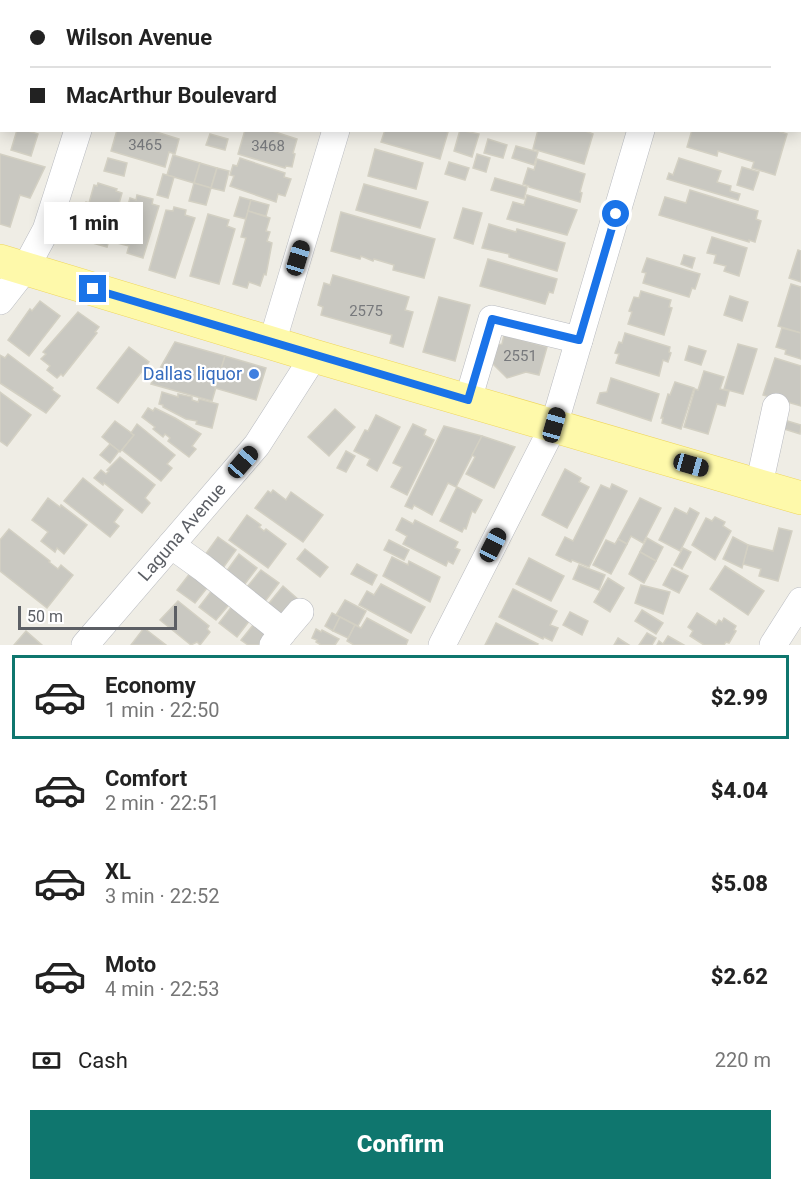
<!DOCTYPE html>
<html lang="en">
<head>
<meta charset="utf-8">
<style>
  :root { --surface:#fff; --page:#f6f6f6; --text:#222; --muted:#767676; --line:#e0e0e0; --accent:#0f766e }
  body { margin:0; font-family:Roboto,sans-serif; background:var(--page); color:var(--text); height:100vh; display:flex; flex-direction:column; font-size:22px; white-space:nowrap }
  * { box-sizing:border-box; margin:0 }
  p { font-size:20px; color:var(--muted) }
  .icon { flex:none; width:33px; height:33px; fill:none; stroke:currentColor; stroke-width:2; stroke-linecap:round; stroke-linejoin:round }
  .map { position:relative; height:645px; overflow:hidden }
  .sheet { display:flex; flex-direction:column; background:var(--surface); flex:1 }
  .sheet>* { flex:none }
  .top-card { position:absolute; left:0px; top:0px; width:801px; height:132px; box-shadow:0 3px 15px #0003; display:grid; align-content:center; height:132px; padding:0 30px; background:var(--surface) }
  .scale { position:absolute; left:18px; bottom:15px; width:159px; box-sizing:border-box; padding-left:6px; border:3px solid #5c5f65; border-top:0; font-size:16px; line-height:21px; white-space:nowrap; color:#5c5f65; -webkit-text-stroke:4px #fff; paint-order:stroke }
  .end { position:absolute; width:27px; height:27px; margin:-14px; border:8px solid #1a73e8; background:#fff; box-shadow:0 0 0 3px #fff }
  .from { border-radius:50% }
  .bubble { position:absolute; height:42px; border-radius:0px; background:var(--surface); box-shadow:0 3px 15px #0003; font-size:20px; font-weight:800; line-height:42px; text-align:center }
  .car { position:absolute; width:18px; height:36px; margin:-18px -9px; border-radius:8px; box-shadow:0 0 4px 2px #0007; background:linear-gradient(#222 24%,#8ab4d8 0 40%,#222 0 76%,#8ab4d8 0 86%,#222 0) }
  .top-card b { display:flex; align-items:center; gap:21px; height:57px; font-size:22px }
  .top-card b+b { border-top:2px solid var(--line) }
  .top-card i { width:15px; height:15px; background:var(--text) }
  ul { padding:10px 0 0; list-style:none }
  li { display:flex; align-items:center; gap:18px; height:84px; margin:0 12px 9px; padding:0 18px; border:3px solid transparent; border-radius:0px }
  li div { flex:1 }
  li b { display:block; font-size:22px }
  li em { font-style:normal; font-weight:800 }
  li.selected { border-color:var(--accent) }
  li>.icon { width:54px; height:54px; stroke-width:1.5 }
  .pay { display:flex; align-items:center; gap:15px; height:66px; padding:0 30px; font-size:22px }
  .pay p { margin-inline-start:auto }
  .primary-button { display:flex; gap:12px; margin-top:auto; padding:12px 30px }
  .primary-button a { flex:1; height:69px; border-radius:0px; background:var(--accent); color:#fff; font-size:24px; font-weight:800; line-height:69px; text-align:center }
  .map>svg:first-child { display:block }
  .building { fill:#c9c8c1; stroke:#d3d0c3; stroke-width:1.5 }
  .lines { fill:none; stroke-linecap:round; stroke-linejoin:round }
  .minor-casing { stroke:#b9bbc0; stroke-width:28 }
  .major-casing { stroke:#efd65d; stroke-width:34 }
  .minor { stroke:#fff; stroke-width:27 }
  .major { stroke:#fef9aa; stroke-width:33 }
  .route { stroke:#1a73e8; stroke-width:8 }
  .shop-dot { fill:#3f7fe0; stroke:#fff; stroke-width:2 }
  .labels { text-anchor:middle; stroke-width:4.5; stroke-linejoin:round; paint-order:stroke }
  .number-label { font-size:15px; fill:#77797c }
  .shop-label { font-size:18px; fill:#366cbe; stroke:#fff; text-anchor:end }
  .street-label { font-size:18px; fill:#5c5f65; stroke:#fff }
</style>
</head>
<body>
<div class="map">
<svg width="801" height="645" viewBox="0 0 801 645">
  <rect width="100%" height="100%" fill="#efede5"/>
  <g class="building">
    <polygon points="24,0 83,0 24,2"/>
    <polygon points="154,0 212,0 153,2"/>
    <polygon points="289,0 342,0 289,2"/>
    <polygon points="454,0 514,0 454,2"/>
    <polygon points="531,0 634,0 636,1 531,2"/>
    <polygon points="729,0 768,0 728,2"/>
    <polygon points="17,130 25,130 38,134 31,156 11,150"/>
    <polygon points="117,130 150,130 179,139 175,154 169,152 165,167 111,151"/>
    <polygon points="245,130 269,130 297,139 293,153 295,154 292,167 286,166 285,168 238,154"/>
    <polygon points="385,130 442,130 448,132 440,159 381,142"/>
    <polygon points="460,130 479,134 472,157 454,151"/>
    <polygon points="538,130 583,130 593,134 584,164 533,149"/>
    <polygon points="692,130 775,130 787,134 775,175 752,168 754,162 718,151 717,156 687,147"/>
    <polygon points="210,134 228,139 225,150 206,145"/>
    <polygon points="488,139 507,145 503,158 484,153"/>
    <polygon points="516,146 538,152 534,165 512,158"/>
    <polygon points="375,149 423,163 416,189 368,176"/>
    <polygon points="0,154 45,167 30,198 20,195 10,227 0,224"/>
    <polygon points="477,154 490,158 486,172 473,168"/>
    <polygon points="173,155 200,163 194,183 167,175"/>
    <polygon points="108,158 127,163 124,176 104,171"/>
    <polygon points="240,158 285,173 284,177 291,179 285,196 278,194 276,202 230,186 234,176 230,175 233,165 237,166"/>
    <polygon points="679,158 721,171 717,182 731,186 730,191 740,194 738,200 667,179 669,173 673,175"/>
    <polygon points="537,159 585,174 580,192 582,193 580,202 529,187 529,186 523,184 528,168 534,170"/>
    <polygon points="449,162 469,168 465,180 445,174"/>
    <polygon points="200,163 217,168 211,188 194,183"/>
    <polygon points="742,167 759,172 753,190 737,185"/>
    <polygon points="217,168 229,171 224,191 211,188"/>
    <polygon points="163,174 174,177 168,198 157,195"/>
    <polygon points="495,178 527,187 524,199 491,190"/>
    <polygon points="98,183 117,189 116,191 122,193 107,247 89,242 91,237 78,234 86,202 89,203 94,185 97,186"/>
    <polygon points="194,183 211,188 206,205 189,201"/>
    <polygon points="364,184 428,202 420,228 356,210"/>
    <polygon points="690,190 758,211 756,219 761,221 755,242 749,240 749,242 659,215 665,197 686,203"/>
    <polygon points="137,195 153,199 152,204 159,206 143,258 127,253 129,246 117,243 130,198 136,200"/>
    <polygon points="527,195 577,210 567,235 507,219 513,202 524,205"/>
    <polygon points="240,197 251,200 246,219 234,216"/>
    <polygon points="251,200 269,205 266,216 248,211"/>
    <polygon points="174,207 186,210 185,215 195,218 175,278 149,270 166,210 173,211"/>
    <polygon points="463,208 482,213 473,244 454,238"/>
    <polygon points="248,211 270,218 266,231 270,232 267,241 272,243 266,275 264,274 260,286 249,282 247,288 233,284 246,238 241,237"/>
    <polygon points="341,212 435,239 424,278 393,270 394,265 374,259 373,261 361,256 360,259 331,251"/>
    <polygon points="208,214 229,220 227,226 235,229 219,284 190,276"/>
    <polygon points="489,224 516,232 517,229 565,243 557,271 509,257 509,254 482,248"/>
    <polygon points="712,237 747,248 739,276 724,271 726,266 714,263 716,255 707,253"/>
    <polygon points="798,250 801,251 801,282 789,278"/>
    <polygon points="684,255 695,258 692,268 681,264"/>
    <polygon points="647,258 700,274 695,289 692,288 689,297 643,283 646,273 642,272"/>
    <polygon points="488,259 557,279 553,293 549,292 545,304 480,286"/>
    <polygon points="333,275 409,297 405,310 413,312 403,347 390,343 392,335 321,315 323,307 318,305 324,283 330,285"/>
    <polygon points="791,284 801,287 801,333 778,326"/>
    <polygon points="641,291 671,300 669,307 672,308 664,335 628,324 632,312 629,311 634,297 639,298"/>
    <polygon points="730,296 748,302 742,321 724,315"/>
    <polygon points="439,297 470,305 455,361 423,352"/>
    <polygon points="40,301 60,316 29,356 8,340 30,309 32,311"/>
    <polygon points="78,312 99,327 95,332 97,333 63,376 61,374 57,378 47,370 50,366 41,359 46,354 43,352"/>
    <polygon points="782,328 801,333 801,359 785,354 786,350 776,347"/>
    <polygon points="625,333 670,347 669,352 671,353 668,362 663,360 659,376 616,363 619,354 615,353 619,342 622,343"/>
    <polygon points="504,335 547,347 539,375 526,372 507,378 493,364 498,345 502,344"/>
    <polygon points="175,342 225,356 212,401 151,384"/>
    <polygon points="738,344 757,349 743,394 724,389"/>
    <polygon points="689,346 706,351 701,365 685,360"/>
    <polygon points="129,347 149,362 118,403 97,388"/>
    <polygon points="8,354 53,388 52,390 60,396 46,413 0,383 0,355 5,358"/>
    <polygon points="225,356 266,368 256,400 215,388"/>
    <polygon points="775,358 801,366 801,406 763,395"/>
    <polygon points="704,371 724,377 720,389 729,391 725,406 717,404 708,434 684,427 695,389 698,390"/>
    <polygon points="611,378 659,394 651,421 597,403 600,393 607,392"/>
    <polygon points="675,382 694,388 681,429 662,423 663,418 661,418 668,394 670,395"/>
    <polygon points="0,392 31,415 7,446 0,441"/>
    <polygon points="162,392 178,397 178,394 192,397 192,400 198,402 199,399 218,404 212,428 196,424 197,421 186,419 163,407 163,405 159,404"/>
    <polygon points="148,408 153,411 155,408 175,418 201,434 192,446 196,449 189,457 168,441 170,438 165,434 163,437 153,429 155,427 142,417"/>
    <polygon points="335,409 355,427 329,456 308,437"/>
    <polygon points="376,415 400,427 377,471 367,465 370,459 354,451 365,430 368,431"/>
    <polygon points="784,420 801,425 800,434 781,428"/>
    <polygon points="115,421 134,435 120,452 102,437"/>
    <polygon points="137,424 175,455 167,464 172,468 161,481 122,450 134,435 131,433"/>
    <polygon points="413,424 426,430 424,435 434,440 407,495 391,487 402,467 393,463"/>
    <polygon points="444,426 482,436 456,487 448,483 432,515 414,505 412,509 405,506"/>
    <polygon points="482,436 515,447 494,488 466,474 475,457 472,455"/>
    <polygon points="110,444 119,451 110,463 100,455"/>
    <polygon points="346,451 355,456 346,472 337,468"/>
    <polygon points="120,457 155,485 145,498 150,503 142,513 104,483 103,485 94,478 101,470 106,474 109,471 107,470"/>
    <polygon points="565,469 581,478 579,482 589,487 567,528 542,515"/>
    <polygon points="83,478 123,510 114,522 119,526 110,537 64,501"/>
    <polygon points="612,484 627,491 589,567 572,560 571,562 556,555 565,537 573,541 601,485 610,489"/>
    <polygon points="457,487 482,500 475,513 472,511 466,529 464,528 462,532 440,521"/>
    <polygon points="273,490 286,500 291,492 323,515 303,542 255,508 268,491 271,493"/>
    <polygon points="48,498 60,507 61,505 87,525 64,554 57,548 55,552 41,541 48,532 32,520"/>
    <polygon points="640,498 661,508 643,543 631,536 627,544 618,539"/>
    <polygon points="675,508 687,514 690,508 699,513 680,551 659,540"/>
    <polygon points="247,515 261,525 259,527 264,531 266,529 286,544 268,568 229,540"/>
    <polygon points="715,517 725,522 723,526 731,531 715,560 692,545 706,518 712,521"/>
    <polygon points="402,518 413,524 415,520 458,542 455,548 460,550 453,564 448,561 446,566 403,544 407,536 396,530"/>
    <polygon points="779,528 792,531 778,581 759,576 761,569 743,564 748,545 773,551"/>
    <polygon points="9,529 50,561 49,562 58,569 61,565 73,575 47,608 0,571 0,540"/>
    <polygon points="218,537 236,550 220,572 205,555"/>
    <polygon points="733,537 748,545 742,568 723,559"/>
    <polygon points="647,538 663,547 656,561 640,552"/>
    <polygon points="618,539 627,544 611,574 593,565 606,540 615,544"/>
    <polygon points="389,540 409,550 404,560 384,550"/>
    <polygon points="683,548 691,552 682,569 674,565"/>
    <polygon points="305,549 328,567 320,577 297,559"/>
    <polygon points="640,552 656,561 644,583 629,574"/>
    <polygon points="239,554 257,568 241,589 226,572"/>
    <polygon points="392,557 408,565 409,561 440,577 430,602 383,576"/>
    <polygon points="529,558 564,576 551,601 516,584"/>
    <polygon points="357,564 377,575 372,585 351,574"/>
    <polygon points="579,565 605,575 599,590 573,579"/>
    <polygon points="725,566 764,591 748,615 710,589"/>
    <polygon points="672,568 688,576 679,593 663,585"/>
    <polygon points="261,570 279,583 263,604 247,587"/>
    <polygon points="191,572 211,583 195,603 177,590"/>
    <polygon points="608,578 624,588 610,612 594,602"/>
    <polygon points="381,584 425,607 411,633 359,605 367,591 374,595"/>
    <polygon points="641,585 670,592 663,614 635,603"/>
    <polygon points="283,586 300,601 280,618 266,607"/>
    <polygon points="213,589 233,600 216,620 199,607"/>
    <polygon points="513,589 557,611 550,625 558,628 552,641 544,637 543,639 499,617"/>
    <polygon points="345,600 366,611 358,626 336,615"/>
    <polygon points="178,601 209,626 207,629 210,632 200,645 197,642 191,645 160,620"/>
    <polygon points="233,605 253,616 237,637 219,623"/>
    <polygon points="642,610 663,623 656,634 635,621"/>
    <polygon points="570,612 588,621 582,635 563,625"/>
    <polygon points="332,613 340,617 333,631 325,626"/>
    <polygon points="697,613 716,625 719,620 722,622 724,618 736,626 734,630 736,631 729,643 726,642 724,645 704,645 690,636 693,631 688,627"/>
    <polygon points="340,617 355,625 348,638 333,631"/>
    <polygon points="367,618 408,640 406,645 354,645 347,641 355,625 361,628"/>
    <polygon points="258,619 273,631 265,645 248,645 241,640"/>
    <polygon points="496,623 538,644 537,645 485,645"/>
    <polygon points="144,628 166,645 131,645"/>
    <polygon points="316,629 321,632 322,630 339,639 335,645 321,645 316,642 317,640 312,638"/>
    <polygon points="26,631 42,645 14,645"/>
    <polygon points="647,633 656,638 652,645 639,645"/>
    <polygon points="668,636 684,645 657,645 659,641 663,644"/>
    <polygon points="618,638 629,645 614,645"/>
  </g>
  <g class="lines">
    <g class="minor-casing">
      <g id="minor">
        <polyline points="119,2 119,0"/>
        <polyline points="376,2 376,0"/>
        <polyline points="679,2 680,0"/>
        <polyline points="0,301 25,269 46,230 78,130"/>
        <polyline points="272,343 336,130"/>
        <polyline points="468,400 492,319 579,340"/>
        <polyline points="759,485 776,407"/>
        <polyline points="171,545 203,568 283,632 273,645"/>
        <polyline points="283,632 300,612"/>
        <polyline points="85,645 257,445 314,356"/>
        <polyline points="442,645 554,425 641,130"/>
        <polyline points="773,645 801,601"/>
      </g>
    </g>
    <g class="major-casing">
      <polyline id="major" points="0,261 314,356 801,498"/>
    </g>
    <use href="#minor" class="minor"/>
    <use href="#major" class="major"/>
  </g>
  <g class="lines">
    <polyline class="route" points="93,289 468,400 492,319 579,340 616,214"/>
  </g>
  <circle class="shop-dot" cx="254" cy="374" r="6"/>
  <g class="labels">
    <g class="number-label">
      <text x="145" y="150">3465</text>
      <text x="268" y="151">3468</text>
      <text x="366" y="316">2575</text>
      <text x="520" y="361">2551</text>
    </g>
    <g class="shop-label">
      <text x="242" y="380">Dallas liquor</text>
    </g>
    <g class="street-label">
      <text transform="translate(182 532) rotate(-49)" y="6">Laguna Avenue</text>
    </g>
  </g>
</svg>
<div class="scale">50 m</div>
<i class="end from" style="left:616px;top:214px"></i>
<i class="end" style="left:93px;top:289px"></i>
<div class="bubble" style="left:44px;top:202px;width:99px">1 min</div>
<i class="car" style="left:298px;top:258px;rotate:17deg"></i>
<i class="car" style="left:554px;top:425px;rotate:16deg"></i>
<i class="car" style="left:243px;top:462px;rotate:41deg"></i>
<i class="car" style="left:691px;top:465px;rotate:106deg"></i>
<i class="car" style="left:493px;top:545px;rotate:27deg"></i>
<div class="top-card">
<b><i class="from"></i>Wilson Avenue</b>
<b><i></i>MacArthur Boulevard</b>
</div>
</div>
<section class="sheet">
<ul>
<li class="selected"><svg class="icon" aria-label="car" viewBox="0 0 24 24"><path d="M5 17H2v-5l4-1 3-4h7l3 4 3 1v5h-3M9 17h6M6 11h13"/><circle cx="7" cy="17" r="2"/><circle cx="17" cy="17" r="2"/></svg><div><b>Economy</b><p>1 min · 22:50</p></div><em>$2.99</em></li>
<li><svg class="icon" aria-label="car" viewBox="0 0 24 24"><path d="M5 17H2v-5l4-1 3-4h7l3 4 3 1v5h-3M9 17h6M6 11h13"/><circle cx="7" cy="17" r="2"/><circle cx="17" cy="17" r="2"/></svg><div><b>Comfort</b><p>2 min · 22:51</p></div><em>$4.04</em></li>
<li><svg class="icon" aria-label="car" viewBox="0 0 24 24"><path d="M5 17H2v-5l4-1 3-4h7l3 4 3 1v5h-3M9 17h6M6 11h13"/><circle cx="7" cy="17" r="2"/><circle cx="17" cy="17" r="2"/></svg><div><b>XL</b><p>3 min · 22:52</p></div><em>$5.08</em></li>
<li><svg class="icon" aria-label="car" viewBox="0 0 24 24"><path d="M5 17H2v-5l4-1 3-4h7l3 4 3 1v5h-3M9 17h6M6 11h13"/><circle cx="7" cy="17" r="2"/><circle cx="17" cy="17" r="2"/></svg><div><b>Moto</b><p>4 min · 22:53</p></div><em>$2.62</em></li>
</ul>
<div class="pay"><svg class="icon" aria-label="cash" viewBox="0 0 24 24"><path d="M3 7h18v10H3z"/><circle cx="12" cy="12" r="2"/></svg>Cash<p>220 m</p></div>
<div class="primary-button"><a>Confirm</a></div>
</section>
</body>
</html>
